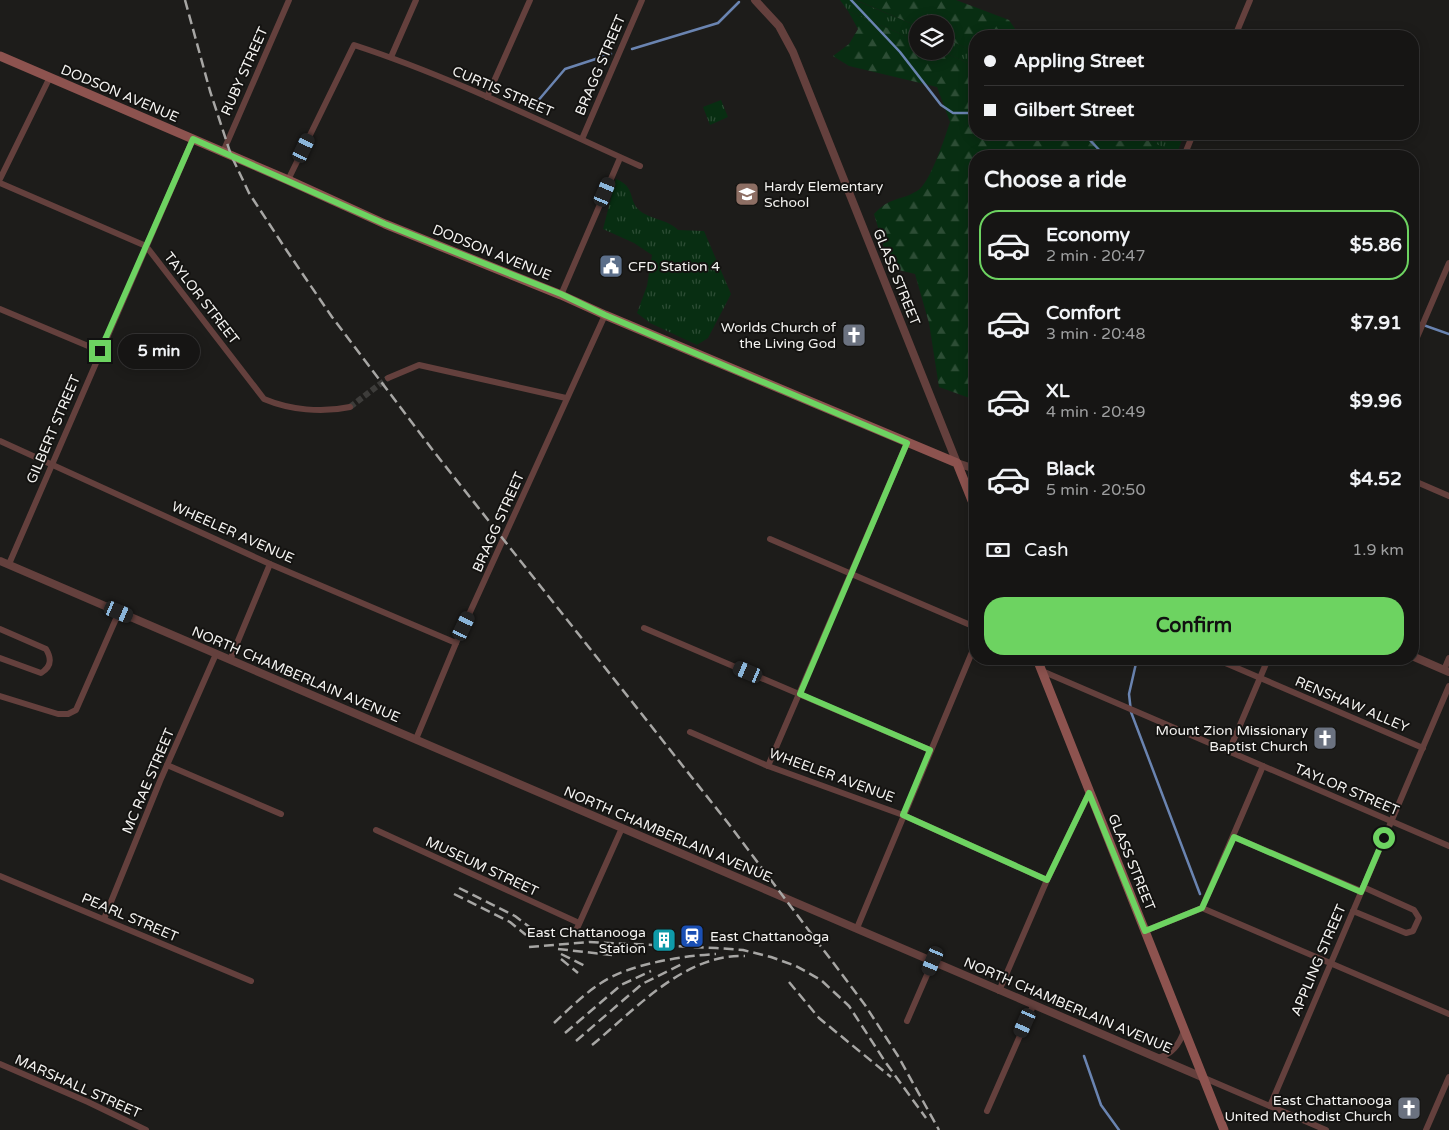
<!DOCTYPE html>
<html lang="en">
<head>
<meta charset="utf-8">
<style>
  :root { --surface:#161514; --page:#232222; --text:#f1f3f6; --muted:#9e9fa0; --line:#353434; --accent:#6dd361 }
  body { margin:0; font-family:"Varela Round",sans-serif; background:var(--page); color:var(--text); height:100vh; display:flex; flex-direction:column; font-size:19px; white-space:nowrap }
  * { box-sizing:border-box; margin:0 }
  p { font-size:16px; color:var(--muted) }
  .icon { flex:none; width:28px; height:28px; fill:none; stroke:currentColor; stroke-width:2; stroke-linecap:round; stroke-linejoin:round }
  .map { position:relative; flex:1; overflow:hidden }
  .sheet { position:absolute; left:969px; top:150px; width:450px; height:515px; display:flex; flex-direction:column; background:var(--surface); border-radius:20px; box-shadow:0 2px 12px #0003,0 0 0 1px var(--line) }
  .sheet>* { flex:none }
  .banner { position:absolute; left:969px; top:30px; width:450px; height:110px; border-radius:20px; box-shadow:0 2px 12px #0003,0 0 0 1px var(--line); display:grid; align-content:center; height:110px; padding:0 15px; background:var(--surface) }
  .buttons { position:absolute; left:909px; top:15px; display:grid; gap:10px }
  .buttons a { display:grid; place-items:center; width:45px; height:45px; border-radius:50%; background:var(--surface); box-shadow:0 2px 12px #0003,0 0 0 1px var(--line); font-size:25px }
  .end { position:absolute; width:22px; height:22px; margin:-11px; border:6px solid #6dd361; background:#111; box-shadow:0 0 0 2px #111 }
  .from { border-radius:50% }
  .bubble { position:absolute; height:35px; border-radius:18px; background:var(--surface); box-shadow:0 2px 12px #0003,0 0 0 1px var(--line); font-size:16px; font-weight:700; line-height:35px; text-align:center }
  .car { position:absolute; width:15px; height:30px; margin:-15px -8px; border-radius:6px; box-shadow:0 0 4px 1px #0007; background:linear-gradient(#222 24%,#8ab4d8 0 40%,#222 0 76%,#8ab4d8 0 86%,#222 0) }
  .banner b { display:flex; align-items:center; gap:18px; height:48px; font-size:19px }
  .banner b+b { border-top:1px solid var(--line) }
  .banner i { width:12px; height:12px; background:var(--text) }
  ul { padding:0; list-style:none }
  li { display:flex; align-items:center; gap:15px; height:70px; margin:0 10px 8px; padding:0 5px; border:2px solid transparent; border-radius:20px }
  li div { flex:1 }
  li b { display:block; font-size:19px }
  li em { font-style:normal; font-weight:700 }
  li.active { border-color:var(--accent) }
  li>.icon { width:45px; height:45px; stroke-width:1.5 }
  h2 { padding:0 15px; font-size:22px; line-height:60px }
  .pay { display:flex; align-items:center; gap:12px; height:55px; padding:0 15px; font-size:19px }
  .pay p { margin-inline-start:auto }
  .button { display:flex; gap:10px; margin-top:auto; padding:10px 15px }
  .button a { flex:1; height:58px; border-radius:20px; background:var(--accent); color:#111; font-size:20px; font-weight:700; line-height:58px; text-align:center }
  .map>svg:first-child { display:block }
  .grass { fill:url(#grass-tufts) }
  .forest { fill:url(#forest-firs) }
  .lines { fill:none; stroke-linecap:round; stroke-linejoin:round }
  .stream { stroke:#6a84b1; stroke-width:2.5 }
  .minor-tunnel { stroke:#3d3c3a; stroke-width:6; stroke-dasharray:6 3; stroke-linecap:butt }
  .minor { stroke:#64403d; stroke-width:6 }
  .tertiary { stroke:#64403d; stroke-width:8 }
  .secondary { stroke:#8d534f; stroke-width:9 }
  .rail { stroke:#a7a6a4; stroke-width:2.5; stroke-dasharray:10 5; stroke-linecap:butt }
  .route { stroke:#6dd361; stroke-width:6 }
  .labels { text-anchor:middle; stroke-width:4; stroke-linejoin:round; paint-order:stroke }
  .street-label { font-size:14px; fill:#f4f3f1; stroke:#141311 }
  .poi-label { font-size:14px; fill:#f4f3f1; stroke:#141311; text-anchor:end }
</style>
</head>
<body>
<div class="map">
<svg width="1449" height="1130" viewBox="0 0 1449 1130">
  <defs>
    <pattern id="grass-tufts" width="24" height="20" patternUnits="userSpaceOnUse" patternTransform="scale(1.25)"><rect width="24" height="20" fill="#082e12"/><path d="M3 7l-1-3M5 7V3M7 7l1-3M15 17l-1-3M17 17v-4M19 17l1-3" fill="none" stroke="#2d4d35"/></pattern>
    <pattern id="forest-firs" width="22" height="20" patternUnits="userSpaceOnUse" patternTransform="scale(1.25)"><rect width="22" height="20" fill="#082e12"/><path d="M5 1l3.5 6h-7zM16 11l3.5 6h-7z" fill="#2d4d35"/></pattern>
  </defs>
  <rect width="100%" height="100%" fill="#1d1c1a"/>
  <g class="grass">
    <polygon points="840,0 855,0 917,26 917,41 848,11"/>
    <polygon points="945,38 975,52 975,66 941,51 945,51"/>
    <polygon points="721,100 728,117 710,125 703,107"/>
    <polygon points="1132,134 1166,134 1182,140 1177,153"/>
    <path d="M616,179C636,187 628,200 639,210C650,220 668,219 678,230L704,231L731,294L708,338L697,345L650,323L637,313L647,286L652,255L634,243L603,229Z"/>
  </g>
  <g class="forest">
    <polygon points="856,0 956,0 1009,20 1020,36 975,36 975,52 945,38 945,24 918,24 917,26"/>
    <path d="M848,11L917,41L918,51H941L975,66V134H1132L1177,153L1175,156H975V400L939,387L929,323L915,274L890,268L874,214C891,196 898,202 917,191C930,184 945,137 950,122L937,87L849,66L833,56L849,44L858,29Z"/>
  </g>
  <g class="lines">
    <g class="stream">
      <polyline points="851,0 900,52 941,105 953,113 975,113"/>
      <polyline points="632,49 718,23 739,2"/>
      <polyline points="531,109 565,69 611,54"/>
      <polyline points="1084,134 1105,156"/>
      <polyline points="1412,321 1449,334"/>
      <polyline points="1137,659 1129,694 1131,712 1200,894"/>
      <polyline points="1084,1056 1101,1105 1119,1130"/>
    </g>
    <polyline class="minor-tunnel" points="350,407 388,378"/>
    <g class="minor">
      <polyline points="1235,36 1250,0"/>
      <polyline points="391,57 416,0"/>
      <polyline points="487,97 530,0"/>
      <polyline points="582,139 642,0"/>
      <polyline points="223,152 289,0"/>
      <polyline points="1184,156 1193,134"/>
      <polyline points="0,179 50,77"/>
      <path d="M288,180L354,45C452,77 546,124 640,166"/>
      <path d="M0,183L146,246L264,399C290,410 322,413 350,407"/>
      <polyline points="561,295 620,158"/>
      <polyline points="0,309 100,351"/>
      <polyline points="1412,349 1449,263"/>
      <polyline points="388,378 419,365 566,398"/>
      <polyline points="0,441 270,564 456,643"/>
      <polyline points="1412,480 1449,496"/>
      <polyline points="770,539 975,627"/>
      <polyline points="9,564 193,139"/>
      <polyline points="644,628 930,750"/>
      <path d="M0,629L46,649C52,659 51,667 41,673L0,658"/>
      <polyline points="1216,659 1423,748"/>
      <polyline points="230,660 270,564"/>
      <polyline points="1444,670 1449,658"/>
      <polyline points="1042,671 1449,846"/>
      <polyline points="0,696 58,714 68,714 76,710 119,612"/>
      <polyline points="690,732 768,766 903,815 1047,880"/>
      <polyline points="416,739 456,643 605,315"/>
      <polyline points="1229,751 1268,659"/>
      <polyline points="167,765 281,814"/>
      <polyline points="768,766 907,443"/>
      <polyline points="376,830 579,923"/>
      <polyline points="1234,837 1361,891"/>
      <polyline points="0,876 251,981"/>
      <polyline points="1202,908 1449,1014"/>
      <polyline points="1353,911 1406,933 1413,931 1419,918 1414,910 1363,887"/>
      <polyline points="104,919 160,781 216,654"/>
      <polyline points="857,928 975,645"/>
      <polyline points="1145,931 1202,908 1263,766"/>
      <polyline points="575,933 622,828"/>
      <polyline points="999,991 1047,880 1089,793"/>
      <polyline points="907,1021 933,961"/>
      <path d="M1158,1058C1172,1054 1179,1045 1184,1031"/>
      <polyline points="0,1064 88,1102 146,1130"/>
      <polyline points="1202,1077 1326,1130"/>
      <polyline points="1270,1106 1449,686"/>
      <polyline points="987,1111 1033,1006"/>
      <polyline points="1426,1130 1449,1077"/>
    </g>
    <g class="tertiary">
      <polyline points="755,0 779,26 793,52 957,463 975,469"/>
      <polyline points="0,561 1202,1077"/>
      <polyline points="1412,656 1449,672"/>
    </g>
    <g class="secondary">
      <polyline points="0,56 288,180 385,224 561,295 605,315 957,463 975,508"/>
      <polyline points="1037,659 1224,1130"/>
    </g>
    <g class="rail">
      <polyline points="185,0 210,91 231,155 249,193 287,251 332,317 435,453 728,823 865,1005 898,1056 939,1130"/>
      <polyline points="459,888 515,916 532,929"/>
      <polyline points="454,894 510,922 526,935"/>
      <polyline points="529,947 589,942 716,948 743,950 771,957 796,966 821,980 849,1006 886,1063 926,1118"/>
      <polyline points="558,949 612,955"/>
      <polyline points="561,954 587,967"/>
      <polyline points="561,959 578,973"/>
      <polyline points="789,982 819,1018 891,1077"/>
      <path d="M554,1023C569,1009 584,994 601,983C629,964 682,956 716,954"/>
      <polyline points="565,1033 621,985 651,971"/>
      <polyline points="576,1041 642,984 682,964"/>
      <path d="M592,1045C636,1009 684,954 745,956"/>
    </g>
  </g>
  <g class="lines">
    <polyline class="route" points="100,351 193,139 385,224 561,294 605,315 907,443 800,694 930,750 903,815 1047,880 1089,793 1145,931 1202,908 1234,837 1361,892 1384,838"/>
  </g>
  <defs>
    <g id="school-square" transform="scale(1.25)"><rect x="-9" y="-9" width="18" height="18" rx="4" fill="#8d6e63" stroke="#141311"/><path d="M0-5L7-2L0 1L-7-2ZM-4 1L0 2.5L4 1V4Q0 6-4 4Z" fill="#fff"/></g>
    <g id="civic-square" transform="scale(1.25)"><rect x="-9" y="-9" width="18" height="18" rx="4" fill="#5c6f8a" stroke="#141311"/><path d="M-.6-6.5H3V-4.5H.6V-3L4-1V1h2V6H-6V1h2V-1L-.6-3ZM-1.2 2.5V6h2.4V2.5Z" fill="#fff"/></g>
    <g id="church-square" transform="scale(1.25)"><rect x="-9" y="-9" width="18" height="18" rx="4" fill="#6b7280" stroke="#141311"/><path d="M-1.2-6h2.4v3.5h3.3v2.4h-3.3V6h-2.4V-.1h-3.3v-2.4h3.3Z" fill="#fff"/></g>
    <g id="station-square" transform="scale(1.25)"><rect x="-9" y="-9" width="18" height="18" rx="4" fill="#1a4fb4" stroke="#141311"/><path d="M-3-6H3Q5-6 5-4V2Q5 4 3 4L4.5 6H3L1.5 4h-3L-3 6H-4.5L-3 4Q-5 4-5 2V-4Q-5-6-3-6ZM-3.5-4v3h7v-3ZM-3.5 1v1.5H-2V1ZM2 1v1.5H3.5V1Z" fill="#fff"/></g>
    <g id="building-square" transform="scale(1.25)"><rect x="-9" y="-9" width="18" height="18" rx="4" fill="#0f9aa8" stroke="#141311"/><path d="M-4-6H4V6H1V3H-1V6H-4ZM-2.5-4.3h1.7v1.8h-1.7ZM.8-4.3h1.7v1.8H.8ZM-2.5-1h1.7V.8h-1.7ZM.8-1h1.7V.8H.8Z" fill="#fff"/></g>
  </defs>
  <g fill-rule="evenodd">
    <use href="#school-square" x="747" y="194"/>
    <use href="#civic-square" x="611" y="266"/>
    <use href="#church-square" x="854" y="335"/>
    <use href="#church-square" x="1325" y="738"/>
    <use href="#station-square" x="692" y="936"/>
    <use href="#building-square" x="664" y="940"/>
    <use href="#church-square" x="1409" y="1108"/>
  </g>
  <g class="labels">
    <g class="street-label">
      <text transform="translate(600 65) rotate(-67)" y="5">BRAGG STREET</text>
      <text transform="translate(244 71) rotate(-66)" y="5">RUBY STREET</text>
      <text transform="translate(503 91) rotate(23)" y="5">CURTIS STREET</text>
      <text transform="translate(120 93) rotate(23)" y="5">DODSON AVENUE</text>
      <text transform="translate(492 252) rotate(22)" y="5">DODSON AVENUE</text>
      <text transform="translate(897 277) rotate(68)" y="5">GLASS STREET</text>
      <text transform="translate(202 298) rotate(52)" y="5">TAYLOR STREET</text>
      <text transform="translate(53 429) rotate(-67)" y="5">GILBERT STREET</text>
      <text transform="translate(498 522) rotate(-66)" y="5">BRAGG STREET</text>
      <text transform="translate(233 532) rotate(24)" y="5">WHEELER AVENUE</text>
      <text transform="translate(296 674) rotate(23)" y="5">NORTH CHAMBERLAIN AVENUE</text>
      <text transform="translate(1352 704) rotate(23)" y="5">RENSHAW ALLEY</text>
      <text transform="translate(832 775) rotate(20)" y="5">WHEELER AVENUE</text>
      <text transform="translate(148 781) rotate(-67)" y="5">MC RAE STREET</text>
      <text transform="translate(1347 789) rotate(23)" y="5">TAYLOR STREET</text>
      <text transform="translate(668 834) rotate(23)" y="5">NORTH CHAMBERLAIN AVENUE</text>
      <text transform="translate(1132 862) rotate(68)" y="5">GLASS STREET</text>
      <text transform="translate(482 866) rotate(25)" y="5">MUSEUM STREET</text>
      <text transform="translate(130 917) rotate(23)" y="5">PEARL STREET</text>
      <text transform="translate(1318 960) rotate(-67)" y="5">APPLING STREET</text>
      <text transform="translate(1068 1005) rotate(23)" y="5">NORTH CHAMBERLAIN AVENUE</text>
      <text transform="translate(78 1086) rotate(24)" y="5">MARSHALL STREET</text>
    </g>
    <g class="poi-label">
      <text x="764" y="191" text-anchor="start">Hardy Elementary<tspan x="764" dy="16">School</tspan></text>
      <text x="628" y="271" text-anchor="start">CFD Station 4</text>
      <text x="836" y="332">Worlds Church of<tspan x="836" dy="16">the Living God</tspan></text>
      <text x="1308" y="735">Mount Zion Missionary<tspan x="1308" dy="16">Baptist Church</tspan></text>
      <text x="646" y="937">East Chattanooga<tspan x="646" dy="16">Station</tspan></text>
      <text x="710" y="941" text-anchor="start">East Chattanooga</text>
      <text x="1392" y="1105">East Chattanooga<tspan x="1392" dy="16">United Methodist Church</tspan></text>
    </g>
  </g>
</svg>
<div class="buttons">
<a><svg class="icon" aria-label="layers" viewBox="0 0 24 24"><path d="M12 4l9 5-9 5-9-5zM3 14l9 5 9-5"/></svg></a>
</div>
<i class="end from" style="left:1384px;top:838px"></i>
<i class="end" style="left:100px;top:351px"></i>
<div class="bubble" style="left:118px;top:334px;width:82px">5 min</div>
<i class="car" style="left:304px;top:148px;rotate:25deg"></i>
<i class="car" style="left:605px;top:192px;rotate:23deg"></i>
<i class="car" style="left:119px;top:612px;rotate:113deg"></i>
<i class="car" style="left:464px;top:626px;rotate:25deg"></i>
<i class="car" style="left:748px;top:672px;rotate:293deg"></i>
<i class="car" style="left:933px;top:961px;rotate:203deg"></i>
<i class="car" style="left:1025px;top:1023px;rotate:204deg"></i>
<div class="banner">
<b><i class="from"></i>Appling Street</b>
<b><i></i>Gilbert Street</b>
</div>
<section class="sheet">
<h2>Choose a ride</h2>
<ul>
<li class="active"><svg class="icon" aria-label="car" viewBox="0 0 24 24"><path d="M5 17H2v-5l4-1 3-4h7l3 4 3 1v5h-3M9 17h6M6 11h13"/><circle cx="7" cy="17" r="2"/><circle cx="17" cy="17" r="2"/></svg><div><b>Economy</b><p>2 min · 20:47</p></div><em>$5.86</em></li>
<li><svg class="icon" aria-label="car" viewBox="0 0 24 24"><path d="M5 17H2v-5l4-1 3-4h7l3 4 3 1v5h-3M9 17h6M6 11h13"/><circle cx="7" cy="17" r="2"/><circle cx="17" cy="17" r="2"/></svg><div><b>Comfort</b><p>3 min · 20:48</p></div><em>$7.91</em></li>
<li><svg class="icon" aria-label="car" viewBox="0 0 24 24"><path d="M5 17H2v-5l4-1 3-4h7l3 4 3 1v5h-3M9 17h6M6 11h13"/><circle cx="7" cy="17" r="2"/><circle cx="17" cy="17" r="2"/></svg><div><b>XL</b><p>4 min · 20:49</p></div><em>$9.96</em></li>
<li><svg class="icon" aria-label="car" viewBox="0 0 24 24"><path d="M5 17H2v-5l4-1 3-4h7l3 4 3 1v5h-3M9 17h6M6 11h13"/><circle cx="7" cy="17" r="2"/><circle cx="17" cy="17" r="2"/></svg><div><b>Black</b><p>5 min · 20:50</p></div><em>$4.52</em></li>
</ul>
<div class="pay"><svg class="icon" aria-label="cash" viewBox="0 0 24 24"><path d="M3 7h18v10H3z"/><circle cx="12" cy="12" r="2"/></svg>Cash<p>1.9 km</p></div>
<div class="button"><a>Confirm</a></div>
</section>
</div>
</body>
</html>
